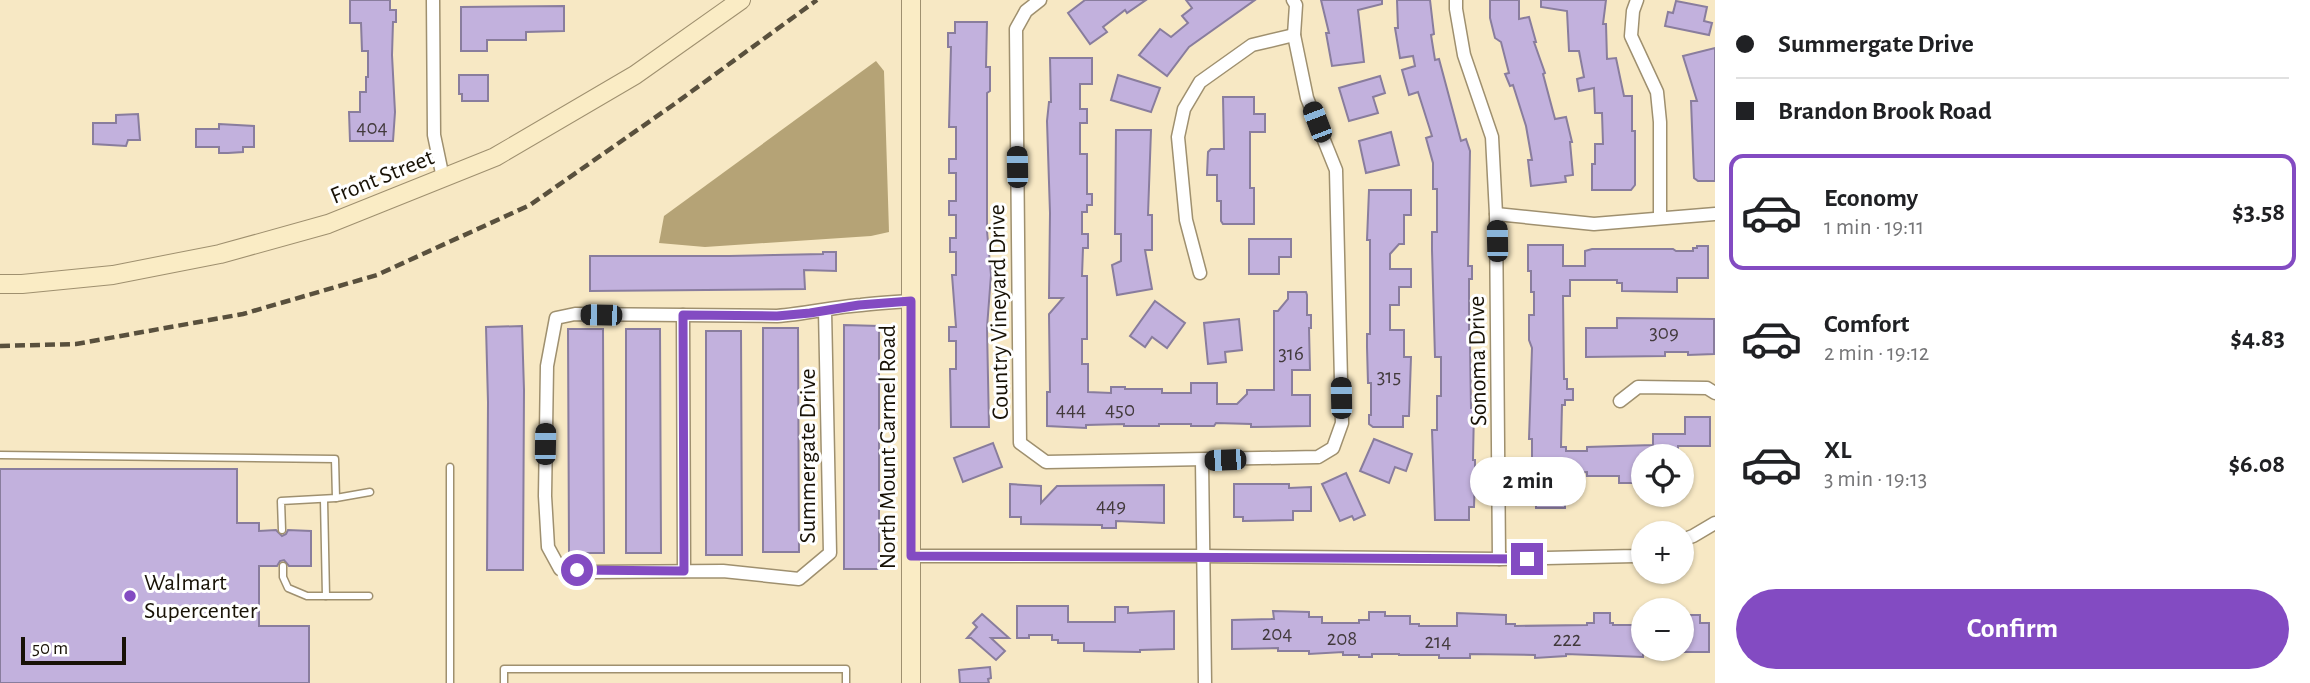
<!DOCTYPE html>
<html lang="en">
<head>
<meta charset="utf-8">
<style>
  :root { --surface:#fff; --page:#f6f6f6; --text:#202124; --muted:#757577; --line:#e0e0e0; --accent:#834bc2 }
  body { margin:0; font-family:"Alegreya Sans",sans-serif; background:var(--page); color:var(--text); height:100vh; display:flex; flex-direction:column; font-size:26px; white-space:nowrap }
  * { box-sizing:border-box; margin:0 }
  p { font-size:23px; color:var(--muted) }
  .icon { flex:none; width:38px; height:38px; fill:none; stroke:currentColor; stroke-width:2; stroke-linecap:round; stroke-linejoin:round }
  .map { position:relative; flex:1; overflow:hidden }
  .sheet { display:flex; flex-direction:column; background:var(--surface); width:595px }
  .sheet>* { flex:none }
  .top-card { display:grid; align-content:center; height:154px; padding:0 21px; background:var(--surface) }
  .tools { position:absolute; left:1631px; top:444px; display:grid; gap:14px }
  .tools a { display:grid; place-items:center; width:63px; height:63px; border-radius:50%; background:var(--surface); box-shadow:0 2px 5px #0004; font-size:35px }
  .scale { position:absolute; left:21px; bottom:18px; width:105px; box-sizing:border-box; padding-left:7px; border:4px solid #181206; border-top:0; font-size:19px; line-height:24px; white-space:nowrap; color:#181206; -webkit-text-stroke:5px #fff; paint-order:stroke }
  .end { position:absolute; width:32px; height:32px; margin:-16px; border:9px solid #834bc2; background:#fff; box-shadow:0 0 0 4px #fff }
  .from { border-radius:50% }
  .bubble { position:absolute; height:49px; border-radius:24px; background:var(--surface); box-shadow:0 2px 5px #0004; font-size:23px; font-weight:700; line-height:49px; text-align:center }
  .car { position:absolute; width:21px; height:42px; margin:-21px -10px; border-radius:9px; box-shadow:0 0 5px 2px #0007; background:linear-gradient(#222 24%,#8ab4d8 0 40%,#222 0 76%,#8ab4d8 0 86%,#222 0) }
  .top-card b { display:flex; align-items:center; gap:24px; height:66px; font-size:26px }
  .top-card b+b { border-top:2px solid var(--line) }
  .top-card i { width:18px; height:18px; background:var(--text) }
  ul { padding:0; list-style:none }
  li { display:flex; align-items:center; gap:21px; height:116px; margin:0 14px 10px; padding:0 7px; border:4px solid transparent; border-radius:14px }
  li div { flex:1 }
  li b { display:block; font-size:26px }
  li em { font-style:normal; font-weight:700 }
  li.current { border-color:var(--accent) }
  li>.icon { width:63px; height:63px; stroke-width:1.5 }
  .button { display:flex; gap:14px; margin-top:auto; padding:14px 21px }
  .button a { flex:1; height:80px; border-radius:42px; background:var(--accent); color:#fff; font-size:28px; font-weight:700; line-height:80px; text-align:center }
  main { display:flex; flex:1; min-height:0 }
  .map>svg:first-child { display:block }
  .water { fill:#b5a376 }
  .building { fill:#c2b1dd; stroke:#897d9d; stroke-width:2 }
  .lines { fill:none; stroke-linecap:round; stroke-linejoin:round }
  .lane-casing { stroke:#9f906f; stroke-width:9 }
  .street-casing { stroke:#9f906f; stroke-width:15 }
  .secondary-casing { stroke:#9f906f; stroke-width:20 }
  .lane { stroke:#fff; stroke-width:6 }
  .street { stroke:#fff; stroke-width:12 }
  .secondary { stroke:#faecc5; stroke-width:18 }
  .rail { stroke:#59503d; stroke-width:4.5; stroke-dasharray:10 5; stroke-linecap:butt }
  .route { stroke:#834bc2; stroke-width:9 }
  .poi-dot { fill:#834bc2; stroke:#fff; stroke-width:2.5 }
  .labels { text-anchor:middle; stroke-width:6; stroke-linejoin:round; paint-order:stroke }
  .number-label { font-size:21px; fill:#423a3c }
  .street-label { font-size:24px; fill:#181206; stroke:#fff }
  .poi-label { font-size:24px; fill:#181206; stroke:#fff; text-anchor:start }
</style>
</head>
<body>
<main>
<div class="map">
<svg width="1715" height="683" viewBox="0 0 1715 683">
  <rect width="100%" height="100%" fill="#f7e8c4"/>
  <polygon class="water" points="876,61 884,71 889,232 871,236 705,247 659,243 664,216"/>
  <g class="building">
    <polygon points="350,0 390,0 390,10 396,10 396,22 393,22 392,55 395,112 393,141 350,141 349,112 360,112 360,92 366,92 366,77 368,77 368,51 362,51 361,23 350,23"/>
    <polygon points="1085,0 1146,0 1127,13 1125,10 1103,27 1107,32 1090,44 1068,13"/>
    <polygon points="1186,0 1255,0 1189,47 1167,76 1139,55 1160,29 1171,37 1188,23 1182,16 1192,8"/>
    <polygon points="1321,0 1382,0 1382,4 1358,10 1364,62 1332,66 1326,33 1329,33"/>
    <polygon points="1397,0 1430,0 1434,34 1431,35 1435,60 1439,59 1461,141 1466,139 1470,151 1468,266 1472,266 1472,279 1469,279 1469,331 1473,331 1473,344 1470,344 1471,408 1474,408 1473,460 1475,460 1475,474 1474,507 1469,507 1469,520 1435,520 1432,430 1437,430 1437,396 1441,396 1441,357 1435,357 1432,250 1432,232 1437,232 1437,189 1433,189 1433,163 1426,138 1432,136 1418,92 1409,95 1402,70 1415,66 1413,56 1400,58 1395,28 1398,28"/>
    <polygon points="1490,0 1519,0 1519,19 1529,17 1536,42 1534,42 1545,73 1543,74 1555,119 1566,117 1572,142 1570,142 1573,175 1565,176 1566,182 1531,186 1528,160 1532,160 1526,126 1513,85 1510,86 1505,74 1509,73 1501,42 1495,38 1490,18"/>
    <polygon points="1541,0 1606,0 1603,24 1606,24 1607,59 1616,58 1624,96 1632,96 1632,131 1635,131 1635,185 1631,190 1592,190 1592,164 1595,164 1595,144 1603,144 1602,113 1595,113 1594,88 1579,91 1577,79 1584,77 1579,51 1569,51 1567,11 1541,7"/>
    <polygon points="1676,1 1707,7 1704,21 1712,23 1709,35 1665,26 1668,12 1673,13"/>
    <polygon points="564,6 564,31 526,32 526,40 487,40 487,51 461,51 461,7"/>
    <polygon points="955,22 987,22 986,67 990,67 990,91 987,93 987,231 991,275 987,328 989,427 951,427 950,369 956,369 956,341 949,341 949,327 956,327 952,275 956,275 956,252 950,252 950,238 956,238 956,215 949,215 949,201 956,201 956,173 949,173 949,159 956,159 956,127 949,127 951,47 948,47 948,33 955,33"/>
    <polygon points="1715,48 1715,181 1698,181 1694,178 1691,101 1697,101 1683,56"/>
    <polygon points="1050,58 1092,58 1092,84 1080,84 1080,109 1087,109 1087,123 1080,123 1080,154 1087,154 1087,194 1092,194 1092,205 1087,205 1087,212 1082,212 1082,234 1088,234 1088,248 1083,248 1082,276 1087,276 1087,339 1082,339 1082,364 1088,364 1088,392 1111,393 1111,387 1125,387 1125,389 1162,389 1162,393 1191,393 1191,383 1217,383 1217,404 1237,404 1247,394 1247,390 1274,390 1274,311 1278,311 1288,299 1288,292 1306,292 1307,295 1307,315 1311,315 1311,328 1309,328 1310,370 1292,370 1292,395 1310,395 1310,426 1251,427 1251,424 1216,423 1214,426 1191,426 1191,424 1159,424 1159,426 1124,426 1124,424 1086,425 1086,428 1047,426 1047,392 1050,392 1049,314 1063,298 1049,298 1050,213 1047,121 1049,102 1051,102"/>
    <polygon points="459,75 488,75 488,101 462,101 462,94 459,94"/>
    <polygon points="1118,75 1160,88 1151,112 1111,100"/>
    <polygon points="1380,76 1385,93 1373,97 1378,113 1349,121 1339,88"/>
    <polygon points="1223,97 1254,97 1254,114 1265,114 1265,132 1250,132 1250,188 1254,188 1254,224 1223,224 1221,221 1221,201 1217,201 1217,175 1207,175 1208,152 1211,149 1224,149"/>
    <polygon points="138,114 140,140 128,140 126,146 93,144 93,123 116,123 116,115"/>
    <polygon points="219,124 254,126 254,147 243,147 243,152 228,153 219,153 219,147 196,147 196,129 219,129"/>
    <polygon points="1116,130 1151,130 1148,215 1152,215 1152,250 1145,250 1152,289 1117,295 1112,265 1121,261 1121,234 1115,234"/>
    <polygon points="1391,132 1399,165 1366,173 1359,141"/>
    <polygon points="1369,190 1411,190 1411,215 1404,215 1404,244 1399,244 1390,254 1390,269 1411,269 1411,287 1399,287 1399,305 1390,305 1390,330 1404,330 1404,357 1411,357 1409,416 1403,416 1403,427 1373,427 1369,424 1369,415 1371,415 1371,383 1368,383 1367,347 1367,334 1370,334 1370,240 1367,240"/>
    <polygon points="1249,239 1291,239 1291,257 1279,257 1279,274 1249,274"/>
    <polygon points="1528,245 1563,245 1563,266 1585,266 1585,251 1592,249 1673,249 1676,251 1693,251 1693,248 1697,248 1697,246 1708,246 1708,278 1677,278 1677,292 1622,291 1622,283 1617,283 1617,280 1570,280 1570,296 1563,296 1564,379 1567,379 1567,389 1573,389 1573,400 1565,400 1565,405 1562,405 1561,447 1566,447 1566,451 1587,451 1587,447 1653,445 1653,434 1685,434 1685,417 1710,417 1710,446 1678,446 1678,457 1643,457 1643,483 1619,483 1619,476 1587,476 1587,472 1565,473 1565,508 1536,508 1536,473 1532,473 1532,439 1529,439 1532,348 1529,340 1529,315 1534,315 1534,292 1531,292 1531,271 1528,271"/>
    <polygon points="823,252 836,252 836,271 804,270 805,289 590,291 590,256 729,256 823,254"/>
    <polygon points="1155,301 1185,323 1167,348 1152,337 1145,347 1130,336"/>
    <polygon points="1617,318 1714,319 1714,354 1688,355 1688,352 1665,352 1665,356 1586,357 1586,328 1617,328"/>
    <polygon points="1239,319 1242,350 1225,352 1226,362 1208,364 1204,323"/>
    <polygon points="844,325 879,326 879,569 844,569"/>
    <polygon points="522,326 524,390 523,570 487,570 488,402 486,327"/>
    <polygon points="763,328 798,328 799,552 763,552"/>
    <polygon points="568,329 603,329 604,553 569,553"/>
    <polygon points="626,329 660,329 661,553 626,553"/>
    <polygon points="706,331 741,331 742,555 706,555"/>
    <polygon points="1374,439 1412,454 1406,471 1395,467 1389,483 1360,471"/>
    <polygon points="993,443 1002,467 963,482 954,458"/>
    <polygon points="0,469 237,469 237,523 259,523 259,531 276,530 282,536 286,534 288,530 311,531 311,566 289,566 284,560 280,561 277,566 259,566 259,626 309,626 309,683 0,683"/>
    <polygon points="1346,473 1365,515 1354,520 1352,516 1340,521 1322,484"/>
    <polygon points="1010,484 1041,486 1041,503 1057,486 1164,485 1164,523 1116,521 1116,528 1102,528 1102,525 1021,524 1021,517 1010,517"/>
    <polygon points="1234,484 1289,484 1289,488 1311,487 1311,511 1293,511 1293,520 1243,521 1243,517 1234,517"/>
    <polygon points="1017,606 1068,606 1068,622 1115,622 1115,607 1128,607 1128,613 1174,611 1174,649 1140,650 1140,652 1084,651 1084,643 1058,643 1058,640 1052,640 1052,635 1029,635 1029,638 1017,638"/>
    <polygon points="1273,611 1309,612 1309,617 1322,617 1322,623 1359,623 1359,620 1369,620 1369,612 1385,612 1385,616 1410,616 1410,624 1419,624 1419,626 1457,626 1457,613 1506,615 1506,624 1515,624 1515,626 1587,625 1587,623 1594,623 1594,613 1610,613 1610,623 1613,623 1613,625 1643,625 1643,657 1566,654 1566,656 1535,658 1535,655 1470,654 1470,658 1439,658 1439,655 1399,655 1399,654 1372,654 1372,657 1359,657 1359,655 1343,655 1343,652 1309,654 1309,651 1278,651 1278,648 1232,649 1232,620 1274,619"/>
    <polygon points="982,614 1009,638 991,638 1005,651 996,660 971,638 967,638 977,627 973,623"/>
    <polygon points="1683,615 1700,615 1700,623 1709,623 1709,652 1683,652"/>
    <polygon points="990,667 991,678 988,679 989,683 960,683 959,670"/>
  </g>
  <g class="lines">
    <g class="lane-casing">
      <g id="lane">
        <polyline points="0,455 335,459 336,498 281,501 282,530"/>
        <polyline points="336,498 370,492"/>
        <polyline points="324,500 326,596"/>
        <polyline points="283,566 283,577 288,588 307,596 369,596"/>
        <polyline points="450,683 450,467"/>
        <polyline points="504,683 504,669 846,669 846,683"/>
      </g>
    </g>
    <g class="street-casing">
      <g id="street">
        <polyline points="433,0 434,135 443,178"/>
        <polyline points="1040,0 1026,11 1016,29 1020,443 1046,462 1318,457 1333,448 1342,423 1336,170 1307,98 1294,35 1296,5 1293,0"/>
        <polyline points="1456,0 1456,9 1464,55 1492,137 1496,214 1499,559"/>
        <polyline points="1637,0 1633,11 1631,36 1657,92 1660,122 1660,218"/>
        <polyline points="1496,214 1594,224 1715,214"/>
        <polyline points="1200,273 1186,220 1178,137 1184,109 1200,82 1252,45 1294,35"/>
        <path d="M825,310L830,553L799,579L723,571L593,572L560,569L548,547L545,496L547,366L556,318L575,314L777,316C805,314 833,307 861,305C877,303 894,302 911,301"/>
        <polyline points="683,315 684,571"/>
        <polyline points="1620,401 1638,387 1707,388 1715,393"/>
        <polyline points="1202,461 1205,683"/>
        <polyline points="1682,540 1693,536 1715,523"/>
        <polyline points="911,556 1203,556 1499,559 1635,556 1643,553"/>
      </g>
    </g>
    <g class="secondary-casing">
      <g id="secondary">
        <polyline points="911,0 911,683"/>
        <polyline points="0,284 22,284 113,275 220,254 328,224 495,157 635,75 741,0"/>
      </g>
    </g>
    <use href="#lane" class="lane"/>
    <use href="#street" class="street"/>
    <use href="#secondary" class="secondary"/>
    <polyline class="rail" points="0,346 76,344 243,314 377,275 530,205 673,105 817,0"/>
  </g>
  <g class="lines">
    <polyline class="route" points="577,570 684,571 683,315 777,316 810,313 859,305 911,301 911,556 1527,559"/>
  </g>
  <circle class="poi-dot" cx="130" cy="596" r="7"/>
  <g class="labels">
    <g class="number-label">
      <text x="372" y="134">404</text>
      <text x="1664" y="339">309</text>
      <text x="1291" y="360">316</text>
      <text x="1389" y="383">315</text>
      <text x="1071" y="416">444</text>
      <text x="1120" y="416">450</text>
      <text x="1111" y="512">449</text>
      <text x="1277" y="640">204</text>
      <text x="1342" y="645">208</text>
      <text x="1567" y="646">222</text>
      <text x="1438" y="648">214</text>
    </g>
    <g class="street-label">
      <text transform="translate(382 176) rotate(-22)" y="8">Front Street</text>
      <text transform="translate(998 312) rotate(-91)" y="8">Country Vineyard Drive</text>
      <text transform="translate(1477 361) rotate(-91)" y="8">Sonoma Drive</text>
      <text transform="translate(887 447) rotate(-90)" y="8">North Mount Carmel Road</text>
      <text transform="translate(807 456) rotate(-90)" y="8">Summergate Drive</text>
    </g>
    <g class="poi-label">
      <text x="144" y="590">Walmart<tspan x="144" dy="28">Supercenter</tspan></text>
    </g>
  </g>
</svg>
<div class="tools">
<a><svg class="icon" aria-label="locate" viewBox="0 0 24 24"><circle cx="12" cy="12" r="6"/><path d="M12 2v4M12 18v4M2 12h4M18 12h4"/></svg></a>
<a>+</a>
<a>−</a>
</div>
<div class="scale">50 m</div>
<i class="end from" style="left:577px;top:570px"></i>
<i class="end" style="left:1527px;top:559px"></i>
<div class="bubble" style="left:1470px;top:457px;width:116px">2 min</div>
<i class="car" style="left:1317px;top:122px;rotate:339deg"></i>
<i class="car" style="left:1017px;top:167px;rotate:359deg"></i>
<i class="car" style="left:1497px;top:241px;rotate:359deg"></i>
<i class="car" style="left:601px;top:315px;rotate:271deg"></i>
<i class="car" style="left:1341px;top:398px;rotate:359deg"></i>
<i class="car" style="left:545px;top:444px;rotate:1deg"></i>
<i class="car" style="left:1225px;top:460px;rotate:268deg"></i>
</div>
<section class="sheet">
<div class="top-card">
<b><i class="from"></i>Summergate Drive</b>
<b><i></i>Brandon Brook Road</b>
</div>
<ul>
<li class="current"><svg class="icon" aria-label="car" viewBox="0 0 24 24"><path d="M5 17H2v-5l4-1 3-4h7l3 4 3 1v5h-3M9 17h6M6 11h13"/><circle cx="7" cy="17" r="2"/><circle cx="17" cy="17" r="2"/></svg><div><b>Economy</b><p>1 min · 19:11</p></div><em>$3.58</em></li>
<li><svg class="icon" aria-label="car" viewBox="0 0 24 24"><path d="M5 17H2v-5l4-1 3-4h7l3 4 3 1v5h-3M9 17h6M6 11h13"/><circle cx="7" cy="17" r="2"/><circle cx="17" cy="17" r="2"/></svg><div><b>Comfort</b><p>2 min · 19:12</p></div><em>$4.83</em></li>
<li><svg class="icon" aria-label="car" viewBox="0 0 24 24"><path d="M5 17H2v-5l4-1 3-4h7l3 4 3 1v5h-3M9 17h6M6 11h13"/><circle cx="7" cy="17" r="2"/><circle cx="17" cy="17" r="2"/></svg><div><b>XL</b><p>3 min · 19:13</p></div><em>$6.08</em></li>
</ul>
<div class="button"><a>Confirm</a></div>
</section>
</main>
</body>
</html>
